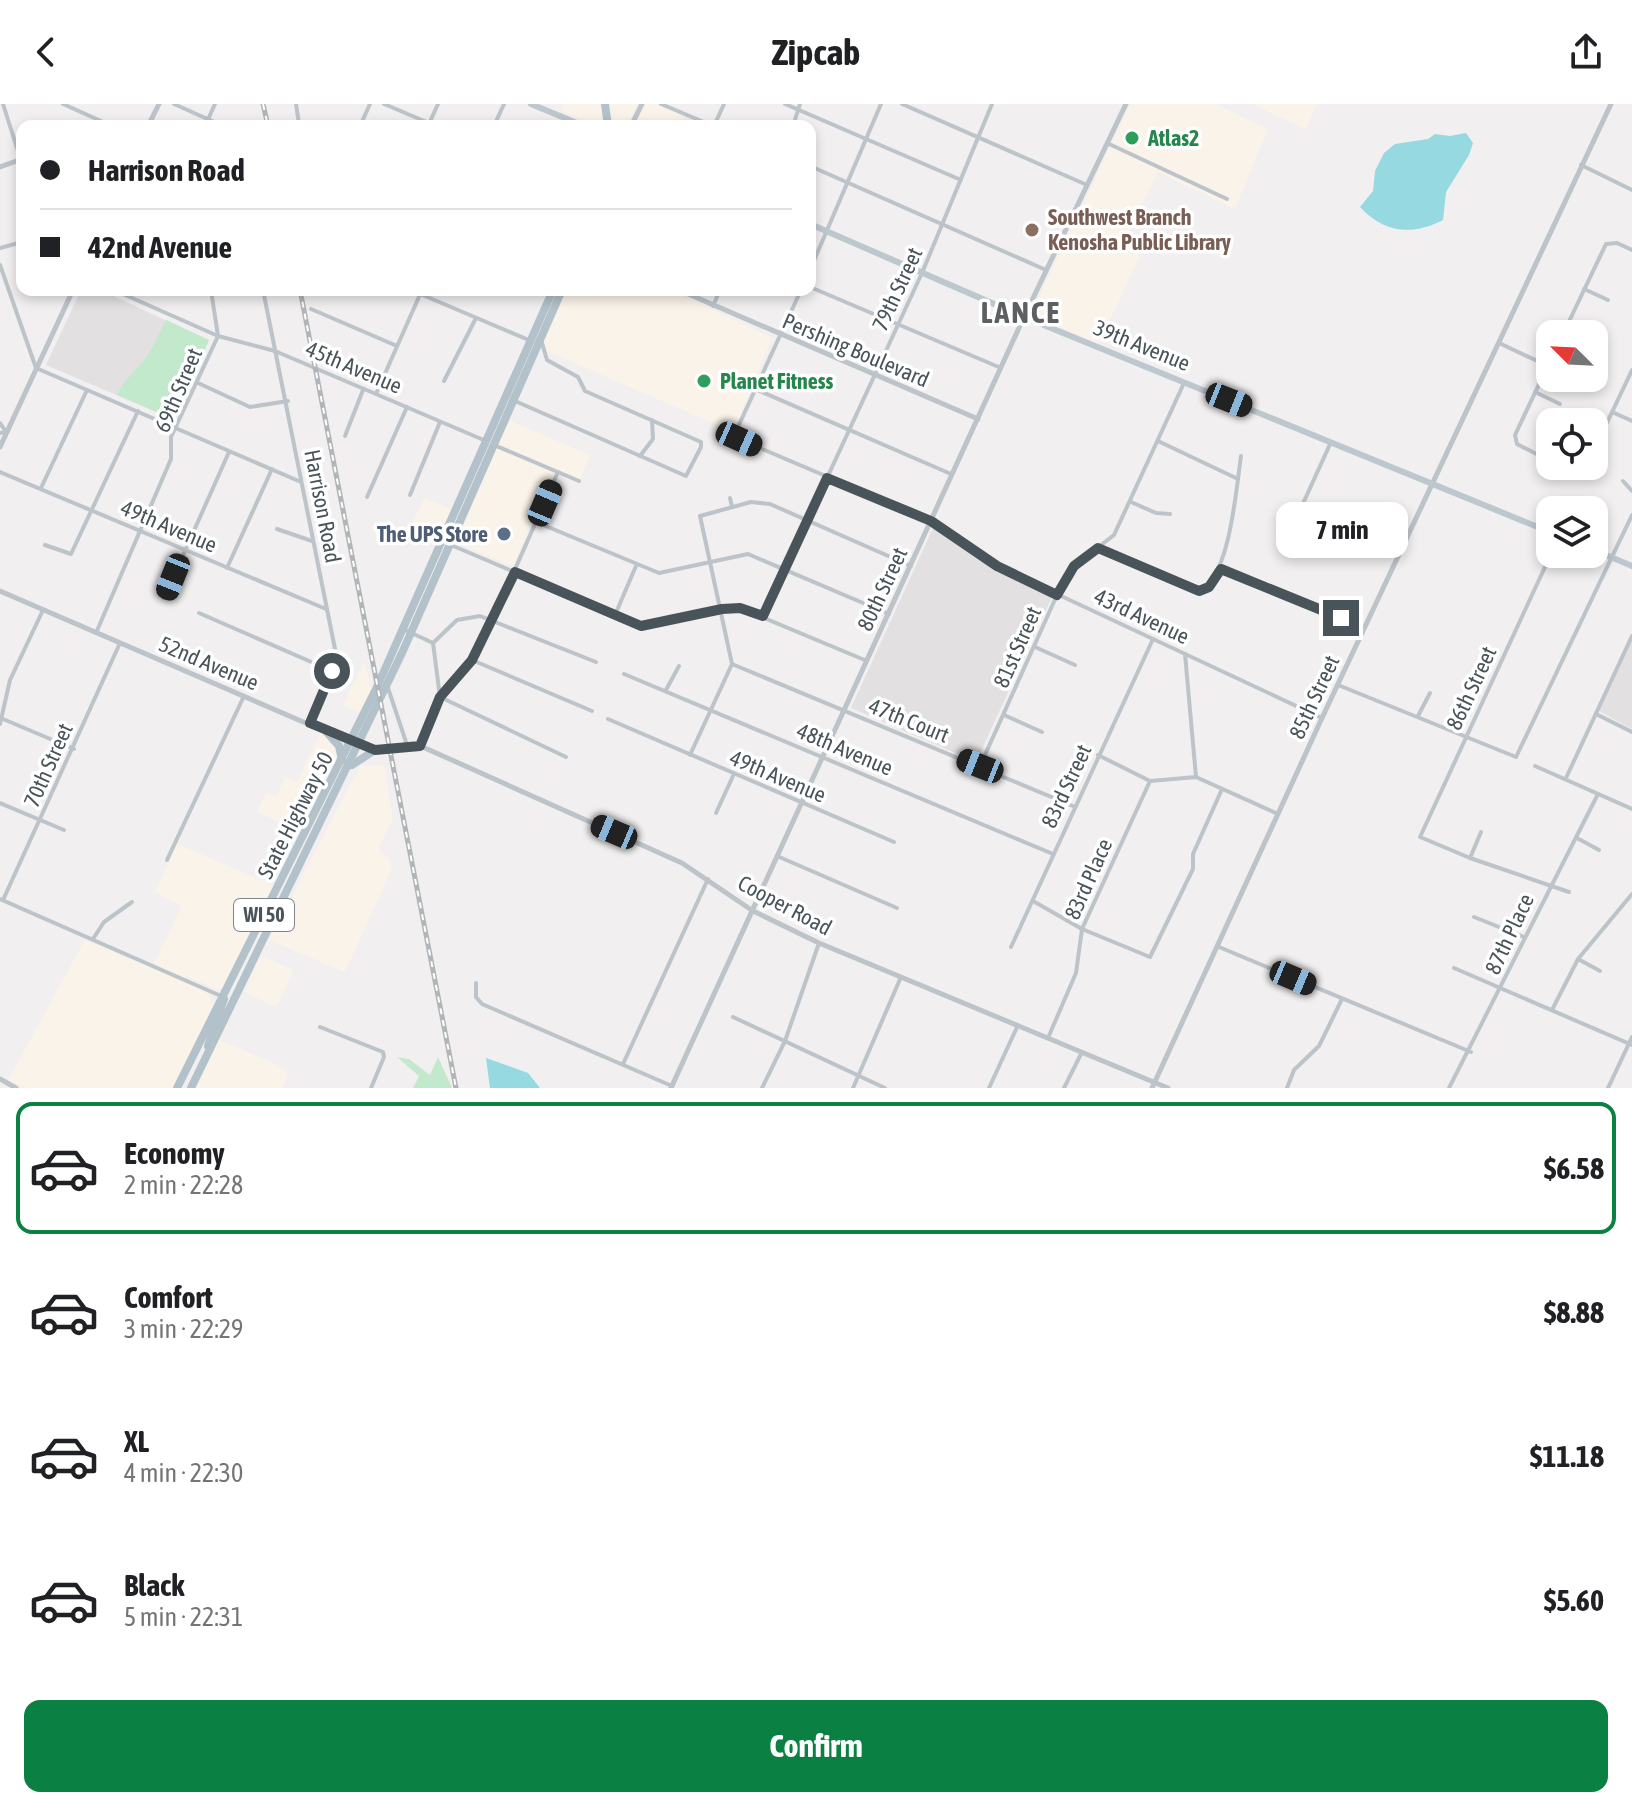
<!DOCTYPE html>
<html lang="en">
<head>
<meta charset="utf-8">
<style>
  :root { --surface:#fff; --page:#f2f2f2; --text:#202124; --muted:#757577; --line:#e0e0e0; --accent:#0b8043 }
  body { margin:0; font-family:"Asap Condensed",sans-serif; background:var(--page); color:var(--text); height:100vh; display:flex; flex-direction:column; font-size:30px; white-space:nowrap }
  * { box-sizing:border-box; margin:0 }
  p { font-size:26px; color:var(--muted) }
  .icon { flex:none; width:44px; height:44px; fill:none; stroke:currentColor; stroke-width:2; stroke-linecap:round; stroke-linejoin:round }
  .map { position:relative; height:984px; overflow:hidden }
  .details { display:flex; flex-direction:column; background:var(--surface); flex:1 }
  .details>* { flex:none }
  .hud { position:absolute; left:16px; top:16px; width:800px; height:176px; border-radius:16px; box-shadow:0 4px 12px #0003; display:grid; align-content:center; height:176px; padding:0 24px; background:var(--surface) }
  .needle { width:52px; rotate:294deg }
  .buttons { position:absolute; left:1536px; top:216px; display:grid; gap:16px }
  .buttons a { display:grid; place-items:center; width:72px; height:72px; border-radius:16px; background:var(--surface); box-shadow:0 4px 12px #0003; font-size:40px }
  .end { position:absolute; width:36px; height:36px; margin:-18px; border:10px solid #49545a; background:#fff; box-shadow:0 0 0 4px #fff }
  .from { border-radius:50% }
  .bubble { position:absolute; height:56px; border-radius:16px; background:var(--surface); box-shadow:0 4px 12px #0003; font-size:26px; font-weight:700; line-height:56px; text-align:center }
  .car { position:absolute; width:24px; height:48px; margin:-24px -12px; border-radius:10px; box-shadow:0 0 6px 2px #0007; background:linear-gradient(#222 24%,#8ab4d8 0 40%,#222 0 76%,#8ab4d8 0 86%,#222 0) }
  .hud b { display:flex; align-items:center; gap:28px; height:76px; font-size:30px }
  .hud b+b { border-top:2px solid var(--line) }
  .hud i { width:20px; height:20px; background:var(--text) }
  ul { padding:14px 0 0; list-style:none }
  li { display:flex; align-items:center; gap:24px; height:132px; margin:0 16px 12px; padding:0 8px; border:4px solid transparent; border-radius:16px }
  li div { flex:1 }
  li b { display:block; font-size:30px }
  li em { font-style:normal; font-weight:700 }
  li.selected { border-color:var(--accent) }
  li>.icon { width:72px; height:72px; stroke-width:1.5 }
  .primary-button { display:flex; gap:16px; margin-top:auto; padding:16px 24px }
  .primary-button a { flex:1; height:92px; border-radius:16px; background:var(--accent); color:#fff; font-size:32px; font-weight:700; line-height:92px; text-align:center }
  header { display:flex; justify-content:space-between; align-items:center; height:104px; padding:0 24px; background:var(--surface); font-size:36px; font-weight:700 }
  .map>svg:first-child { display:block }
  .commercial { fill:#faf3ea }
  .education { fill:#e2e0e0 }
  .green { fill:#c3e9cd }
  .water { fill:#96d9e0 }
  .lines { fill:none; stroke-linecap:round; stroke-linejoin:round }
  .minor { stroke:#bcc4ca; stroke-width:4 }
  .tertiary { stroke:#bcc4ca; stroke-width:5 }
  .secondary { stroke:#bdc7ce; stroke-width:6 }
  .primary { stroke:#b2c1ca; stroke-width:8 }
  .rail-casing { stroke:#b2b5b8; stroke-width:5 }
  .rail { stroke:#fff; stroke-width:2; stroke-dasharray:6; stroke-linecap:butt }
  .route { stroke:#49545a; stroke-width:10 }
  .leisure-dot { fill:#2e9e5b; stroke:#fff; stroke-width:3 }
  .education-dot { fill:#8d6e63; stroke:#fff; stroke-width:3 }
  .service-dot { fill:#5c6f8a; stroke:#fff; stroke-width:3 }
  .labels { text-anchor:middle; stroke-width:7; stroke-linejoin:round; paint-order:stroke }
  .shield { fill:#fff; stroke:#80878c; stroke-width:2 }
  .shield-label { font-size:20px; font-weight:bold; fill:#49545a }
  .leisure-label { font-size:22px; font-weight:bold; fill:#27864d; stroke:#fff; text-anchor:start }
  .education-label { font-size:22px; font-weight:bold; fill:#785e54; stroke:#fff; text-anchor:start }
  .street-label { font-size:22px; fill:#49545a; stroke:#fff }
  .service-label { font-size:22px; font-weight:bold; fill:#4e5e75; stroke:#fff; text-anchor:end }
  .district-label { font-size:30px; font-weight:bold; letter-spacing:2px; fill:#5c6063; stroke:#fff }
</style>
</head>
<body>
<header><svg class="icon" aria-label="back" viewBox="0 0 24 24"><path d="M15 5l-7 7 7 7"/></svg>Zipcab<svg class="icon" aria-label="share" viewBox="0 0 24 24"><path d="M12 15V3M7 8l5-5 5 5M5 13v7h14v-7"/></svg></header>
<div class="map">
<svg width="1632" height="984" viewBox="0 0 1632 984">
  <rect width="100%" height="100%" fill="#f1efef"/>
  <g class="commercial">
    <polygon points="564,0 600,0 604,20 598,22 561,7"/>
    <polygon points="608,0 638,0 627,22 614,22"/>
    <polygon points="645,0 656,0 685,12 680,22 635,22"/>
    <polygon points="1130,0 1216,0 1268,25 1235,105 1158,68 1126,136 1143,145 1099,240 1031,210"/>
    <polygon points="1252,0 1317,0 1305,25"/>
    <polygon points="578,186 700,186 696,198 772,234 733,328 538,243 564,188"/>
    <polygon points="508,316 590,351 578,379 561,371 551,373 513,462 456,439"/>
    <polygon points="424,394 451,405 439,431 412,419"/>
    <polygon points="364,557 372,586 361,609 343,601"/>
    <polygon points="321,627 338,636 344,644 302,728 257,708 266,688 276,693 285,673 297,678"/>
    <polygon points="384,661 393,715 378,745 390,755 392,765 345,868 269,836 360,662"/>
    <polygon points="177,740 275,782 224,884 217,885 186,872 184,877 209,890 213,902 175,984 24,984 8,976 85,836 152,863 182,802 155,789"/>
    <polygon points="261,852 294,866 276,903 244,888"/>
    <polygon points="218,935 278,961 288,970 282,984 194,984"/>
  </g>
  <g class="education">
    <polygon points="81,186 100,186 209,236 173,315 46,261"/>
    <polygon points="933,424 967,441 991,464 1052,493 976,658 851,604"/>
    <polygon points="1632,536 1632,625 1599,607"/>
  </g>
  <g class="green">
    <path d="M166,216L209,236L173,315L117,291C124,277 130,272 140,261C152,248 158,231 166,216Z"/>
    <polygon points="397,953 409,955 430,971 438,953 452,984 413,984 419,972"/>
  </g>
  <g class="water">
    <path d="M1466,29L1473,39L1469,51L1446,88L1443,116C1412,132 1384,129 1360,103L1373,87L1375,67L1384,49L1395,40L1428,35L1435,30L1450,32Z"/>
    <polygon points="486,954 528,969 540,984 490,984"/>
  </g>
  <g class="lines">
    <g class="minor">
      <polyline points="3,0 22,60"/>
      <polyline points="63,0 112,22"/>
      <polyline points="174,0 223,22"/>
      <polyline points="296,0 299,20 304,22"/>
      <polyline points="384,0 436,22"/>
      <polyline points="661,0 713,22"/>
      <polyline points="785,0 961,76"/>
      <polyline points="902,0 1087,81"/>
      <polyline points="205,22 215,0"/>
      <polyline points="360,22 370,0"/>
      <polyline points="428,22 438,0"/>
      <polyline points="494,22 504,0"/>
      <polyline points="714,22 724,0"/>
      <polyline points="793,22 800,0"/>
      <polyline points="1107,39 1227,95"/>
      <polyline points="1581,61 1632,86"/>
      <polyline points="810,62 1046,166"/>
      <polyline points="0,144 22,138"/>
      <polyline points="0,161 36,264 301,378"/>
      <polyline points="810,166 881,0"/>
      <polyline points="810,183 1001,264"/>
      <polyline points="1584,185 1608,196"/>
      <polyline points="114,186 218,232 275,247 486,337"/>
      <polyline points="263,186 336,550 310,619"/>
      <polyline points="411,186 531,237"/>
      <polyline points="801,186 738,323 739,335 931,417 997,462 1322,614"/>
      <polyline points="713,202 720,186"/>
      <polyline points="311,205 397,242"/>
      <polyline points="1563,230 1606,140 1617,139 1632,146"/>
      <polyline points="1499,239 1548,262"/>
      <polyline points="1550,257 1515,331 1517,340 1550,357"/>
      <polyline points="444,277 476,214"/>
      <polyline points="198,279 250,303 288,297"/>
      <polyline points="755,285 951,370"/>
      <polyline points="1535,288 1560,300"/>
      <polyline points="376,290 422,186"/>
      <polyline points="515,297 686,372 701,343 701,338 585,287 578,273 547,256 542,239"/>
      <polyline points="1612,308 1632,317"/>
      <polyline points="0,319 6,328 0,329"/>
      <polyline points="345,332 363,286"/>
      <polyline points="1158,337 1238,375"/>
      <polyline points="494,341 579,377"/>
      <polyline points="1594,346 1632,266"/>
      <polyline points="640,352 653,335 652,316"/>
      <polyline points="1560,362 1579,367 1586,362"/>
      <polyline points="0,368 326,505"/>
      <polyline points="1623,377 1632,387"/>
      <polyline points="41,384 87,286"/>
      <polyline points="410,391 440,318"/>
      <polyline points="367,393 407,303"/>
      <polyline points="730,394 732,403"/>
      <polyline points="1131,398 1156,409 1170,410"/>
      <polyline points="1296,415 1331,338"/>
      <polyline points="536,418 659,469 748,450 889,510"/>
      <polyline points="277,425 312,437"/>
      <polyline points="45,441 71,450 138,307"/>
      <polyline points="451,441 641,522 740,504 867,557"/>
      <path d="M1098,444L1186,482L1199,487C1230,474 1236,385 1241,352"/>
      <polyline points="1551,450 1420,733 1470,754 1569,788"/>
      <polyline points="227,464 272,365"/>
      <polyline points="1221,465 1364,524"/>
      <polyline points="164,494 229,348"/>
      <polyline points="199,509 332,567"/>
      <polyline points="615,511 636,462"/>
      <polyline points="763,512 922,169 992,0"/>
      <polyline points="403,525 433,539"/>
      <polyline points="96,529 171,355 171,333 218,232 211,186"/>
      <polyline points="1035,543 1075,561"/>
      <polyline points="1185,550 1196,673"/>
      <polyline points="472,556 592,607"/>
      <polyline points="732,560 700,412 751,398 770,400 911,462"/>
      <polyline points="732,560 1073,702"/>
      <polyline points="624,570 1053,750"/>
      <polyline points="1338,581 1516,653 1632,411"/>
      <polyline points="388,584 407,641"/>
      <polyline points="666,586 679,562"/>
      <polyline points="1596,610 1632,628"/>
      <polyline points="1004,611 1042,628"/>
      <polyline points="1418,612 1430,589"/>
      <polyline points="3,615 74,645"/>
      <polyline points="608,615 894,738"/>
      <polyline points="0,620 10,576 43,506"/>
      <polyline points="420,642 440,593 472,556 493,515 558,368"/>
      <polyline points="690,651 732,560"/>
      <polyline points="1098,651 1150,677 1196,673 1278,710"/>
      <polyline points="566,653 440,593 433,539 457,516 480,512 596,558"/>
      <polyline points="980,662 1057,491 1074,462 1114,431 1184,279"/>
      <polyline points="1535,662 1632,705"/>
      <polyline points="1566,674 1632,532"/>
      <polyline points="0,699 64,726"/>
      <polyline points="716,709 733,672"/>
      <polyline points="1577,734 1599,746"/>
      <polyline points="777,752 897,804"/>
      <polyline points="1470,754 1481,728"/>
      <polyline points="167,756 244,592"/>
      <polyline points="0,795 221,892"/>
      <polyline points="3,796 120,539"/>
      <polyline points="1033,797 1082,825 1150,853 1193,765 1193,750 1222,685"/>
      <polyline points="1474,813 1524,833"/>
      <polyline points="93,835 104,818 132,798"/>
      <polyline points="1011,843 1153,535"/>
      <polyline points="1219,843 1471,948"/>
      <polyline points="1578,855 1600,867"/>
      <polyline points="1454,864 1632,941"/>
      <polyline points="476,879 476,893 482,900 672,982"/>
      <polyline points="1552,906 1578,855 1632,790"/>
      <polyline points="733,913 885,984"/>
      <polyline points="320,923 383,948 384,953 371,984"/>
      <polyline points="1048,934 1076,869 1082,825 1150,677"/>
      <polyline points="623,960 708,775"/>
      <polyline points="762,984 785,937 819,839"/>
      <polyline points="853,984 901,873"/>
      <polyline points="989,984 1018,921"/>
      <polyline points="1064,984 1082,948"/>
      <polyline points="1287,984 1294,966 1319,942 1342,895"/>
      <polyline points="1449,984 1598,690"/>
      <polyline points="1608,984 1632,933"/>
    </g>
    <g class="tertiary">
      <polyline points="148,22 159,0"/>
      <polyline points="631,22 642,0"/>
      <polyline points="0,63 22,55"/>
      <polyline points="679,186 978,315"/>
      <polyline points="0,343 73,186"/>
      <path d="M0,487L359,642C387,650 404,636 425,644L682,759L753,807L819,839L1168,984"/>
      <polyline points="0,975 16,984"/>
      <polyline points="671,984 1024,213 1126,0"/>
      <polyline points="1152,984 1322,614 1611,0"/>
    </g>
    <g class="secondary">
      <polyline points="531,0 584,22"/>
      <polyline points="810,120 1024,213 1550,428"/>
      <polyline points="1594,446 1632,462"/>
    </g>
    <g class="primary">
      <polyline points="605,0 608,22"/>
      <polyline points="325,626 339,642 342,656"/>
      <polyline points="352,661 375,646"/>
      <polyline points="208,942 224,895"/>
      <polyline points="177,984 377,583 553,186"/>
      <polyline points="191,984 402,549 562,186"/>
    </g>
    <g class="rail-casing">
      <g id="rail">
        <polyline points="263,0 268,22"/>
        <polyline points="300,186 456,984"/>
      </g>
    </g>
    <use href="#rail" class="rail"/>
  </g>
  <g class="lines">
    <polyline class="route" points="332,567 310,619 375,646 420,642 440,593 472,556 515,468 641,522 722,505 740,504 763,512 827,374 931,417 997,462 1057,491 1074,462 1098,444 1199,487 1209,483 1221,465 1341,514"/>
  </g>
  <g class="leisure-dot">
    <circle cx="1132" cy="34" r="8"/>
    <circle cx="704" cy="277" r="8"/>
  </g>
  <circle class="education-dot" cx="1032" cy="126" r="8"/>
  <circle class="service-dot" cx="504" cy="430" r="8"/>
  <g class="labels">
    <rect class="shield" x="234" y="795" width="60" height="32" rx="6"/>
    <g class="shield-label">
      <text x="264" y="818">WI 50</text>
    </g>
    <g class="leisure-label">
      <text x="1148" y="42">Atlas2</text>
      <text x="720" y="285">Planet Fitness</text>
    </g>
    <g class="education-label">
      <text x="1048" y="121">Southwest Branch<tspan x="1048" dy="25">Kenosha Public Library</tspan></text>
    </g>
    <g class="street-label">
      <text transform="translate(897 185) rotate(-65)" y="8">79th Street</text>
      <text transform="translate(1142 241) rotate(22)" y="8">39th Avenue</text>
      <text transform="translate(856 246) rotate(23)" y="8">Pershing Boulevard</text>
      <text transform="translate(354 263) rotate(23)" y="8">45th Avenue</text>
      <text transform="translate(178 286) rotate(-67)" y="8">69th Street</text>
      <text transform="translate(323 402) rotate(79)" y="8">Harrison Road</text>
      <text transform="translate(169 422) rotate(23)" y="8">49th Avenue</text>
      <text transform="translate(882 485) rotate(-65)" y="8">80th Street</text>
      <text transform="translate(1142 512) rotate(25)" y="8">43rd Avenue</text>
      <text transform="translate(1017 543) rotate(-66)" y="8">81st Street</text>
      <text transform="translate(209 559) rotate(23)" y="8">52nd Avenue</text>
      <text transform="translate(1471 584) rotate(-65)" y="8">86th Street</text>
      <text transform="translate(1314 593) rotate(-65)" y="8">85th Street</text>
      <text transform="translate(909 616) rotate(22)" y="8">47th Court</text>
      <text transform="translate(845 645) rotate(23)" y="8">48th Avenue</text>
      <text transform="translate(48 661) rotate(-66)" y="8">70th Street</text>
      <text transform="translate(778 672) rotate(23)" y="8">49th Avenue</text>
      <text transform="translate(1066 682) rotate(-65)" y="8">83rd Street</text>
      <text transform="translate(295 711) rotate(-63)" y="8">State Highway 50</text>
      <text transform="translate(1088 775) rotate(-66)" y="8">83rd Place</text>
      <text transform="translate(785 801) rotate(28)" y="8">Cooper Road</text>
      <text transform="translate(1509 830) rotate(-65)" y="8">87th Place</text>
    </g>
    <g class="service-label">
      <text x="488" y="438">The UPS Store</text>
    </g>
    <g class="district-label">
      <text x="1021" y="219">LANCE</text>
    </g>
  </g>
</svg>
<div class="buttons">
<a><svg class="needle" viewBox="-14 -14 28 28"><path d="M0-13l5 13h-10z" fill="#e53935"/><path d="M0 13l5-13h-10z" fill="#757577"/></svg></a>
<a><svg class="icon" aria-label="locate" viewBox="0 0 24 24"><circle cx="12" cy="12" r="6"/><path d="M12 2v4M12 18v4M2 12h4M18 12h4"/></svg></a>
<a><svg class="icon" aria-label="layers" viewBox="0 0 24 24"><path d="M12 4l9 5-9 5-9-5zM3 14l9 5 9-5"/></svg></a>
</div>
<i class="end from" style="left:332px;top:567px"></i>
<i class="end" style="left:1341px;top:514px"></i>
<div class="bubble" style="left:1276px;top:398px;width:132px">7 min</div>
<i class="car" style="left:1229px;top:296px;rotate:112deg"></i>
<i class="car" style="left:739px;top:335px;rotate:114deg"></i>
<i class="car" style="left:545px;top:399px;rotate:23deg"></i>
<i class="car" style="left:173px;top:473px;rotate:202deg"></i>
<i class="car" style="left:980px;top:662px;rotate:292deg"></i>
<i class="car" style="left:614px;top:728px;rotate:293deg"></i>
<i class="car" style="left:1293px;top:874px;rotate:113deg"></i>
<div class="hud">
<b><i class="from"></i>Harrison Road</b>
<b><i></i>42nd Avenue</b>
</div>
</div>
<section class="details">
<ul>
<li class="selected"><svg class="icon" aria-label="car" viewBox="0 0 24 24"><path d="M5 17H2v-5l4-1 3-4h7l3 4 3 1v5h-3M9 17h6M6 11h13"/><circle cx="7" cy="17" r="2"/><circle cx="17" cy="17" r="2"/></svg><div><b>Economy</b><p>2 min · 22:28</p></div><em>$6.58</em></li>
<li><svg class="icon" aria-label="car" viewBox="0 0 24 24"><path d="M5 17H2v-5l4-1 3-4h7l3 4 3 1v5h-3M9 17h6M6 11h13"/><circle cx="7" cy="17" r="2"/><circle cx="17" cy="17" r="2"/></svg><div><b>Comfort</b><p>3 min · 22:29</p></div><em>$8.88</em></li>
<li><svg class="icon" aria-label="car" viewBox="0 0 24 24"><path d="M5 17H2v-5l4-1 3-4h7l3 4 3 1v5h-3M9 17h6M6 11h13"/><circle cx="7" cy="17" r="2"/><circle cx="17" cy="17" r="2"/></svg><div><b>XL</b><p>4 min · 22:30</p></div><em>$11.18</em></li>
<li><svg class="icon" aria-label="car" viewBox="0 0 24 24"><path d="M5 17H2v-5l4-1 3-4h7l3 4 3 1v5h-3M9 17h6M6 11h13"/><circle cx="7" cy="17" r="2"/><circle cx="17" cy="17" r="2"/></svg><div><b>Black</b><p>5 min · 22:31</p></div><em>$5.60</em></li>
</ul>
<div class="primary-button"><a>Confirm</a></div>
</section>
</body>
</html>
